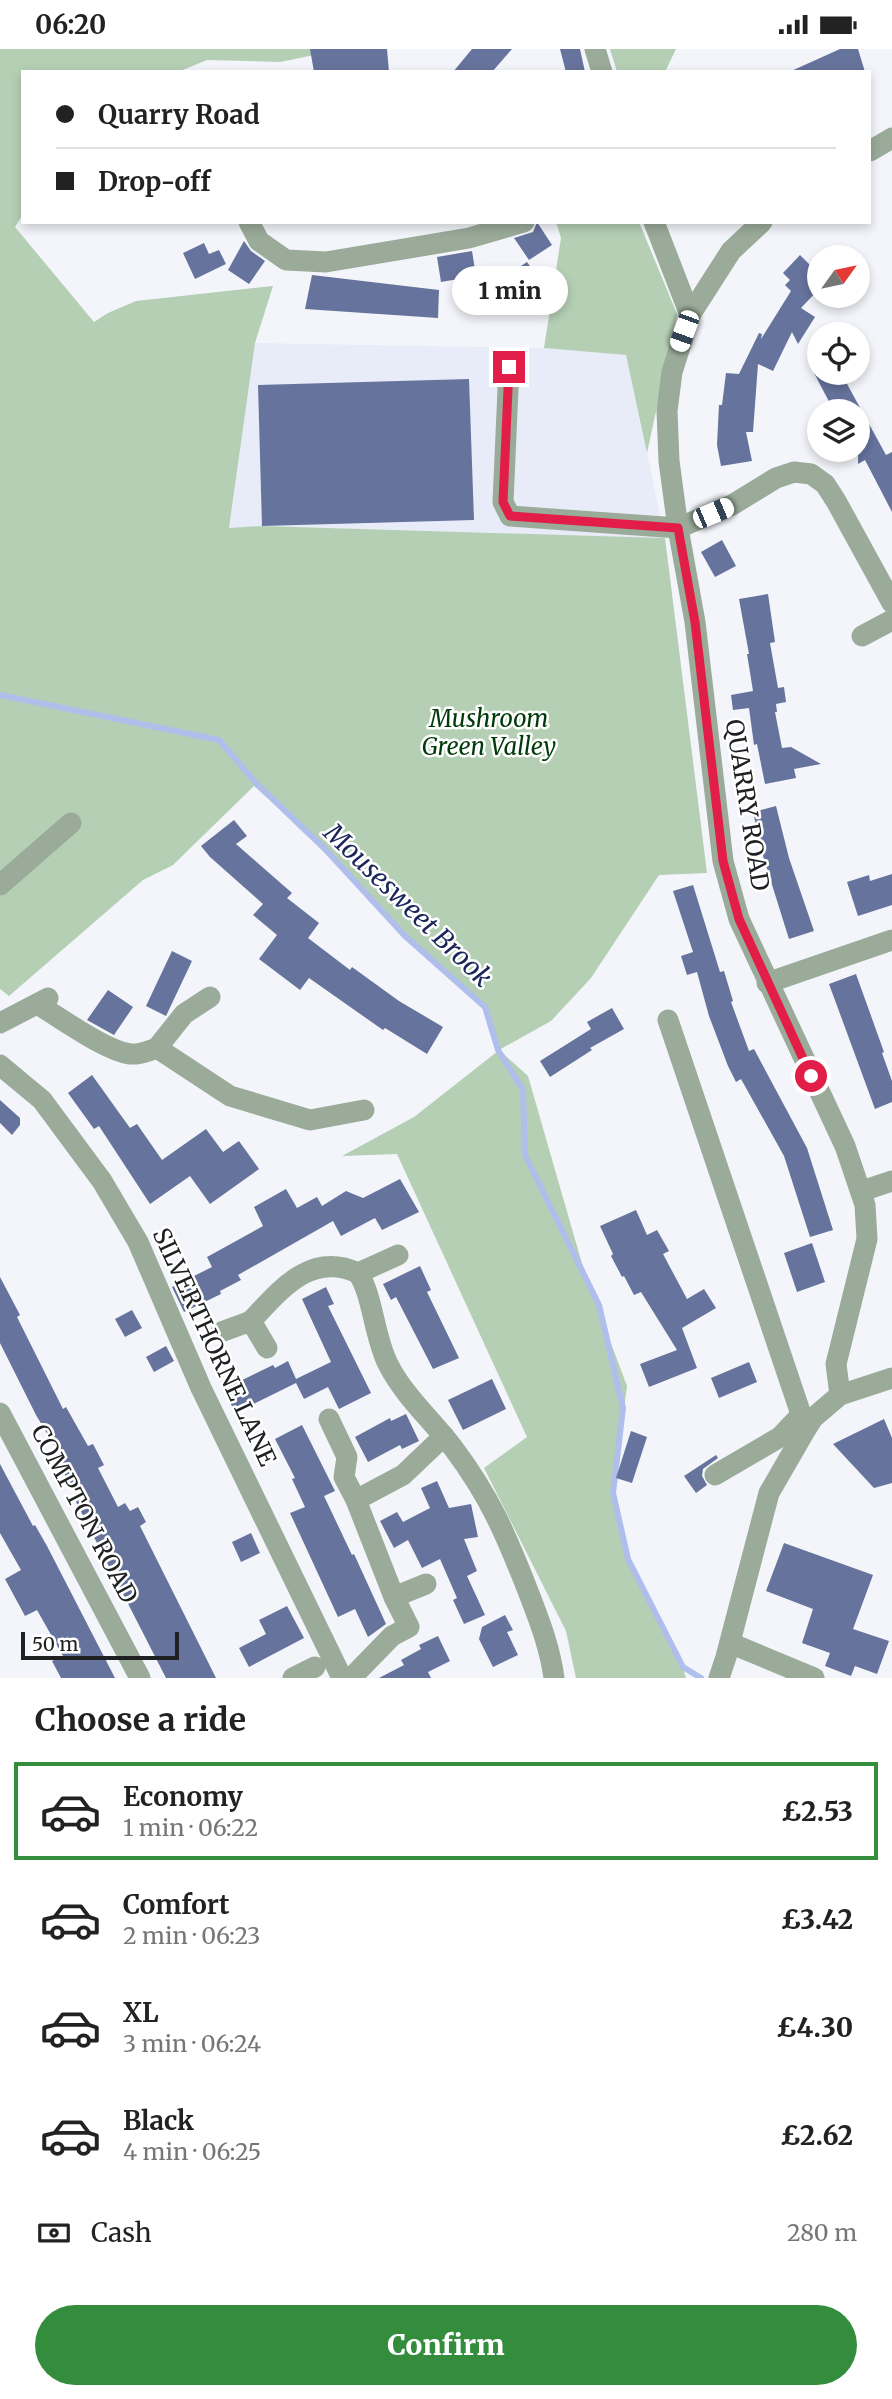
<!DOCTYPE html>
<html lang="en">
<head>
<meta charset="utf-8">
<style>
  :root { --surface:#fff; --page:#f6f6f6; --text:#222; --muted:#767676; --line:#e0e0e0; --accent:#338d3d }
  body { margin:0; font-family:Merriweather,serif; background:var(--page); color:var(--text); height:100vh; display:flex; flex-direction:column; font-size:26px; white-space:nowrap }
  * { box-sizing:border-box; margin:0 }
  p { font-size:23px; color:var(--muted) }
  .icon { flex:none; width:38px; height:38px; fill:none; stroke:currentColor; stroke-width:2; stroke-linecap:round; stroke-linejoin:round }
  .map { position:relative; height:1629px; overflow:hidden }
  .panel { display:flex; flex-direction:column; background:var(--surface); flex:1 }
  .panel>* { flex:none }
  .top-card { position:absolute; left:21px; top:21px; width:850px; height:154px; border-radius:0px; box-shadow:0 4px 10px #0003; display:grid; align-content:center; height:154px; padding:0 35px; background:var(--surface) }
  .needle { width:46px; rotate:57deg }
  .fabs { position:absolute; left:807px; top:196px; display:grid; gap:14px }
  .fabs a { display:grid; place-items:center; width:63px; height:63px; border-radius:50%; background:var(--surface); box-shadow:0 4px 10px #0003; font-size:35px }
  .scale { position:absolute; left:21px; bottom:18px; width:158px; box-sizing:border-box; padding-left:7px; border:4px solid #1f2022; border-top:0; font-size:19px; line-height:24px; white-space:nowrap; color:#1f2022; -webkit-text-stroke:5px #fff; paint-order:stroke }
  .end { position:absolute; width:32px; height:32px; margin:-16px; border:9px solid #e11d48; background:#fff; box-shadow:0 0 0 4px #fff }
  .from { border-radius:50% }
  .bubble { position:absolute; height:49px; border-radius:24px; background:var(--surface); box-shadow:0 4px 10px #0003; font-size:23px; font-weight:800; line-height:49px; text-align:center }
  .car { position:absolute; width:21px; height:42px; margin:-21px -10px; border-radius:9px; box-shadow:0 0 5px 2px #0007; background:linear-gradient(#fff 24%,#345 0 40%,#fff 0 76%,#345 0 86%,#fff 0) }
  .top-card b { display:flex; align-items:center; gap:24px; height:66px; font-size:26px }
  .top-card b+b { border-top:2px solid var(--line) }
  .top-card i { width:18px; height:18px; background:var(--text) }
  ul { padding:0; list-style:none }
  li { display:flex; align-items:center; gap:21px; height:98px; margin:0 14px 10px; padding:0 21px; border:4px solid transparent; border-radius:0px }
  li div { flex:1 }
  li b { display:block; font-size:26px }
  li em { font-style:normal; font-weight:800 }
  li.current { border-color:var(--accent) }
  li>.icon { width:63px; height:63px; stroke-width:1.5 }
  h2 { padding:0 35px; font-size:32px; line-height:84px }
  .pay { display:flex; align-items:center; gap:18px; height:77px; padding:0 35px; font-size:26px }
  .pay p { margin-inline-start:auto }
  .button { display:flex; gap:14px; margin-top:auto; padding:14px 35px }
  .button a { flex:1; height:80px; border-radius:42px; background:var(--accent); color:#fff; font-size:28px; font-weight:800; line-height:80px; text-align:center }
  .status { display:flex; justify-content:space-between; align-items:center; height:49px; padding:0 35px; background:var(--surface); direction:ltr }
  .status svg { height:19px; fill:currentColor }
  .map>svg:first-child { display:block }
  .built { fill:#e8ecf9 }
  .green { fill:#b5cfb5 }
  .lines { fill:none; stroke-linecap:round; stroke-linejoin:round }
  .stream { stroke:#afbeeb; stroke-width:6 }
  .building { fill:#66739c }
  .minor { stroke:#9aab9a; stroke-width:21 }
  .route { stroke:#e11d48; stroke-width:9 }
  .labels { text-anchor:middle; stroke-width:5; stroke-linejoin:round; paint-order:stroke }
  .park-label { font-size:24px; font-style:italic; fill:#003a0a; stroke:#fff }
  .street-label { font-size:24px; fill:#1f2022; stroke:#fff }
  .water-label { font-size:26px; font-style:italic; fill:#1a255a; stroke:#fff }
</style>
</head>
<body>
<div class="status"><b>06:20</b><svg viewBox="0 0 49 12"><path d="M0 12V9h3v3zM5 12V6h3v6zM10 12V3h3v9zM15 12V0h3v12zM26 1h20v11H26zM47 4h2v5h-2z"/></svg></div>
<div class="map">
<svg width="892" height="1629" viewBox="0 0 892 1629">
  <rect width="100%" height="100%" fill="#f3f5fa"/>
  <polygon class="built" points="255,294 544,299 626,306 665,489 262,477 229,480"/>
  <g class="green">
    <polygon points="0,0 344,0 280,13 207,11 178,23 23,23 23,165 15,178 94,273 108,264 136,252 273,237 255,294 229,479 262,477 665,489 707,824 659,826 591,929 551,972 499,1001 528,1027 585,1225 627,1337 613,1444 628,1510 683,1618 686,1629 576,1629 566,1582 484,1419 527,1388 397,1105 342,1107 414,1068 498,1002 485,958 405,887 325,800 254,737 173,816 143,831 9,947 0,940"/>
    <polygon points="610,0 676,0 665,23 617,23"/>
    <polygon points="556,173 639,173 677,265 647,404 626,306 544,299 561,189"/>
  </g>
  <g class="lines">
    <polyline class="stream" points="0,646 219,691 256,734 325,800 405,887 485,958 498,1001 523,1041 525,1106 599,1256 623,1359 613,1444 628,1510 683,1618 701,1629"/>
  </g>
  <g class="building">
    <polygon points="310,0 387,0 389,23 314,23"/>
    <polygon points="472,0 512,0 492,23 453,23"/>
    <polygon points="560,0 580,0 585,23 566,23"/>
    <polygon points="840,0 858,0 865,23 789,23"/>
    <polygon points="537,173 552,196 529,211 514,189 533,183"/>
    <polygon points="244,192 251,202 265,212 249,235 228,221"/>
    <polygon points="204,194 209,205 219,201 226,215 195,230 183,204"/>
    <polygon points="472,202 476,227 441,233 437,208"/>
    <polygon points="800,206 819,225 819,240 801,259 815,268 798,295 792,283 773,322 758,315 753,383 746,383 752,412 721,417 717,396 719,356 722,356 726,324 739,325 759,284 762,285 761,290 791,242 785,236 790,231 783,224"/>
    <polygon points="527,213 545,238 511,261 493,236"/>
    <polygon points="312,226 439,241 438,269 305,260"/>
    <polygon points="814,324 841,324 886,406 892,403 892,463 865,411 858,415 858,362 834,362"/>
    <polygon points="469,330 474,471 262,477 258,336"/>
    <polygon points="722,491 736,517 715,528 701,503"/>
    <polygon points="768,545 775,593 770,594 778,639 784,638 786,653 776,655 777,663 775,663 782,699 791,698 821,715 794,720 796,729 765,735 757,695 754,696 749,659 733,661 731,646 753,642 747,605 749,605 739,550"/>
    <polygon points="776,757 789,809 814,882 789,890 763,807 753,763"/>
    <polygon points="234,771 247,787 236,795 292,844 287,849 319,874 308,889 350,921 352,918 399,952 443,978 427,1005 385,979 383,981 309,929 300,941 259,910 277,886 253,866 263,855 210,808 201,797"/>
    <polygon points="892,825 892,856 858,867 847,833 869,826 870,832"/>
    <polygon points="693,836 720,923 724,922 733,952 731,953 749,1002 754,1000 807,1099 833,1181 810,1188 784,1107 741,1030 736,1033 728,1017 709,967 697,923 687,926 681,907 693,903 673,842"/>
    <polygon points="172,902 192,912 166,967 146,957"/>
    <polygon points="856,925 884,1003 882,1004 892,1032 892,1053 875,1060 829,935"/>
    <polygon points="108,941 133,958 114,986 87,971"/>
    <polygon points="612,959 624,980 590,999 592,1001 550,1028 540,1012 591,980 587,973"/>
    <polygon points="92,1026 130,1079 137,1075 162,1111 206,1080 223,1103 239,1092 259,1120 210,1155 190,1127 150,1155 99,1077 94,1080 68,1044"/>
    <polygon points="0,1051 20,1069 20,1076 12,1086 0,1074"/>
    <polygon points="400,1130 419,1163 382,1181 375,1169 341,1187 333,1172 238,1226 241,1231 220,1242 221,1245 184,1263 172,1238 212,1218 207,1208 263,1177 254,1158 286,1140 297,1159 317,1148 322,1157 346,1142 363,1149"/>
    <polygon points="636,1161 647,1186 657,1181 669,1202 663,1205 687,1250 704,1240 716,1259 682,1279 697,1319 649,1338 640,1315 677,1301 641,1243 634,1246 624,1227 622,1228 611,1207 613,1205 600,1177"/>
    <polygon points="812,1194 825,1233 797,1243 784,1204"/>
    <polygon points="420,1217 431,1241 427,1243 459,1309 433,1320 396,1248 391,1251 383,1235"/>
    <polygon points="0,1228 20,1266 17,1268 63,1360 66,1358 88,1397 93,1395 104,1416 98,1419 118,1458 125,1454 130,1462 138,1458 146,1473 140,1477 216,1629 166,1629 73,1447 76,1446 58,1414 63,1411 36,1366 0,1294"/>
    <polygon points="326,1238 334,1255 328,1257 371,1344 339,1360 328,1338 304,1350 296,1334 235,1364 224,1340 273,1316 275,1319 288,1312 296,1330 331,1313 302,1250"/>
    <polygon points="132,1261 142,1279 125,1288 115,1270"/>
    <polygon points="166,1297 174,1312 154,1323 146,1308"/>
    <polygon points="749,1313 757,1333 719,1349 711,1329"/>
    <polygon points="492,1330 506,1360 463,1381 448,1351"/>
    <polygon points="406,1365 419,1392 402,1400 400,1396 368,1413 355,1388 390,1369 391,1372"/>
    <polygon points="884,1370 892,1389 892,1434 874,1439 833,1395"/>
    <polygon points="302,1376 335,1442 324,1447 352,1506 354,1505 386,1575 368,1588 355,1560 338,1568 290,1464 305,1458 292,1430 295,1429 275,1390"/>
    <polygon points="631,1382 647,1388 632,1434 616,1429"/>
    <polygon points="716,1406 718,1409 703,1420 702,1427 707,1436 696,1444 684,1427"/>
    <polygon points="0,1415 33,1477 35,1476 47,1497 115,1629 61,1629 52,1612 63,1607 37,1561 25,1567 5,1530 21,1521 0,1484"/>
    <polygon points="437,1432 449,1459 471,1455 478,1488 464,1490 477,1522 467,1527 485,1566 464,1575 453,1551 457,1549 440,1510 422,1519 408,1491 394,1499 380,1472 397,1463 403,1473 430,1459 421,1439"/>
    <polygon points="251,1484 260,1504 241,1513 232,1493"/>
    <polygon points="784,1494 873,1526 853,1580 889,1592 877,1625 855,1617 851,1627 825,1617 830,1604 802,1594 813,1560 766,1542"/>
    <polygon points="287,1557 304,1589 249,1618 239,1599 266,1585 259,1571"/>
    <polygon points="505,1566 513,1581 507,1583 518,1606 493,1618 479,1590 482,1578"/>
    <polygon points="438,1587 450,1612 428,1623 431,1629 379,1629 404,1616 401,1611 421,1600 419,1596"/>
  </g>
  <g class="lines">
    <g class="minor">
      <polyline points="595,0 602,23"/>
      <polyline points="870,102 892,89"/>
      <polyline points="249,173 259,192 286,211 326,213 469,189 524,173"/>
      <polyline points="654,173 690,266"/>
      <polyline points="762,173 731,202 690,266 672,323 667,362 669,412 678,479 695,573 723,812 739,870 845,1097 865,1156 867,1190 836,1315 840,1346"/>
      <polyline points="509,318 503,453 510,467 678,479 732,456 776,429 794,423 811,425 825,435 836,452 892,554"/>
      <polyline points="862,587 892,571"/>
      <polyline points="0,836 71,774"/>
      <polyline points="767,934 892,891"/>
      <path d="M37,955C61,969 104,1001 130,1005C140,1006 148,1002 157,999L230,1047L310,1071L364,1061"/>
      <polyline points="668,971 806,1380"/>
      <polyline points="0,974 48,949"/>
      <polyline points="157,999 184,965 210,948"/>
      <polyline points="0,1016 42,1051 102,1132 138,1193 201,1339 342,1629"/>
      <polyline points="862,1142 892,1132"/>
      <polyline points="358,1224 398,1206"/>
      <path d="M251,1272C281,1240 311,1202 358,1224C373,1246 374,1288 388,1315C404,1347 432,1371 454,1400C490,1448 506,1486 528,1542C539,1571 550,1598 554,1629"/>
      <polyline points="221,1283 251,1272 267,1299"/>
      <polyline points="0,1364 140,1629"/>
      <polyline points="329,1370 347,1408 344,1428 356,1451"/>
      <polyline points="715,1426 780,1388 801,1366"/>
      <polyline points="394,1548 426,1535"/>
      <polyline points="730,1594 814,1629"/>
      <polyline points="356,1624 392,1587 409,1578 394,1548 356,1451 403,1426 444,1387"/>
      <polyline points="293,1629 315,1618"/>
      <polyline points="719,1629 726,1608 769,1444 806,1380 813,1369 840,1346 892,1329"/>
    </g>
  </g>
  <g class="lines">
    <polyline class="route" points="509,318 503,453 510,467 678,479 695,573 723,812 739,870 811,1027"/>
  </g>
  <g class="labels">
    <g class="park-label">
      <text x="489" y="678">Mushroom<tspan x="489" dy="28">Green Valley</tspan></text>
    </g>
    <g class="street-label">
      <text transform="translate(747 756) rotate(81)" y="8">QUARRY ROAD</text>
      <text transform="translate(214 1298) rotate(65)" y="8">SILVERTHORNE LANE</text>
      <text transform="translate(84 1465) rotate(62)" y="8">COMPTON ROAD</text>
    </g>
    <g class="water-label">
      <text transform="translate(408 856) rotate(44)" y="9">Mousesweet Brook</text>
    </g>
  </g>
</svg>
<div class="fabs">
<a><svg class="needle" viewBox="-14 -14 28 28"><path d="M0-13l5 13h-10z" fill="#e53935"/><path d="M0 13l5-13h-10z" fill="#767676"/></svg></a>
<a><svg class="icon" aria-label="locate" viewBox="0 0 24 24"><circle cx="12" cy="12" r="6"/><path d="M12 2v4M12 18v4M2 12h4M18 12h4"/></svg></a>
<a><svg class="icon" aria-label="layers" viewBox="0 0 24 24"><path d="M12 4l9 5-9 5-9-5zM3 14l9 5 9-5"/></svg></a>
</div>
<div class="scale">50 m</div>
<i class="end from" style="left:811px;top:1027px"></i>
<i class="end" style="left:509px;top:318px"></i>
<div class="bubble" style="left:452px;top:217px;width:116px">1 min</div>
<i class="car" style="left:684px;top:282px;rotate:200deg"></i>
<i class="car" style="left:713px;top:464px;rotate:67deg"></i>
<div class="top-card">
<b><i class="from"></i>Quarry Road</b>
<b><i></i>Drop-off</b>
</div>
</div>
<section class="panel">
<h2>Choose a ride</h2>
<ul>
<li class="current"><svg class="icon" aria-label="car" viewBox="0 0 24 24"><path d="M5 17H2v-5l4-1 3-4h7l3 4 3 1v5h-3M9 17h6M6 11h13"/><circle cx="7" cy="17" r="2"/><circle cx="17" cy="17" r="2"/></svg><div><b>Economy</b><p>1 min · 06:22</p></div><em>£2.53</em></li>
<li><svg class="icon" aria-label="car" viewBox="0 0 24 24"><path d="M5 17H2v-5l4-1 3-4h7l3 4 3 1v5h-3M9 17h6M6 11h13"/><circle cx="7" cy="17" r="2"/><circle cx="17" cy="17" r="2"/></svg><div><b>Comfort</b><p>2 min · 06:23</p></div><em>£3.42</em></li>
<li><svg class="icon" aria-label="car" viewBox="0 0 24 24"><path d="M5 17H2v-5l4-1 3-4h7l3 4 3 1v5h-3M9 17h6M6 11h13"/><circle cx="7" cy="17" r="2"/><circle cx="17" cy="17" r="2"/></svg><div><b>XL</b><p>3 min · 06:24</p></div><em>£4.30</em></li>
<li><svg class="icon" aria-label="car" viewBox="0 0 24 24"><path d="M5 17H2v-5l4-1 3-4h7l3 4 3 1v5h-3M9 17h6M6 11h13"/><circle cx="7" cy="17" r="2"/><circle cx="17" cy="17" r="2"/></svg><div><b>Black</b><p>4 min · 06:25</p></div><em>£2.62</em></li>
</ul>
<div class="pay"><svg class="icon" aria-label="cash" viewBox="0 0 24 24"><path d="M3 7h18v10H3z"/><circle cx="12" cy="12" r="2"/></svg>Cash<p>280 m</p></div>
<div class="button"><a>Confirm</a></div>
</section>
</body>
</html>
